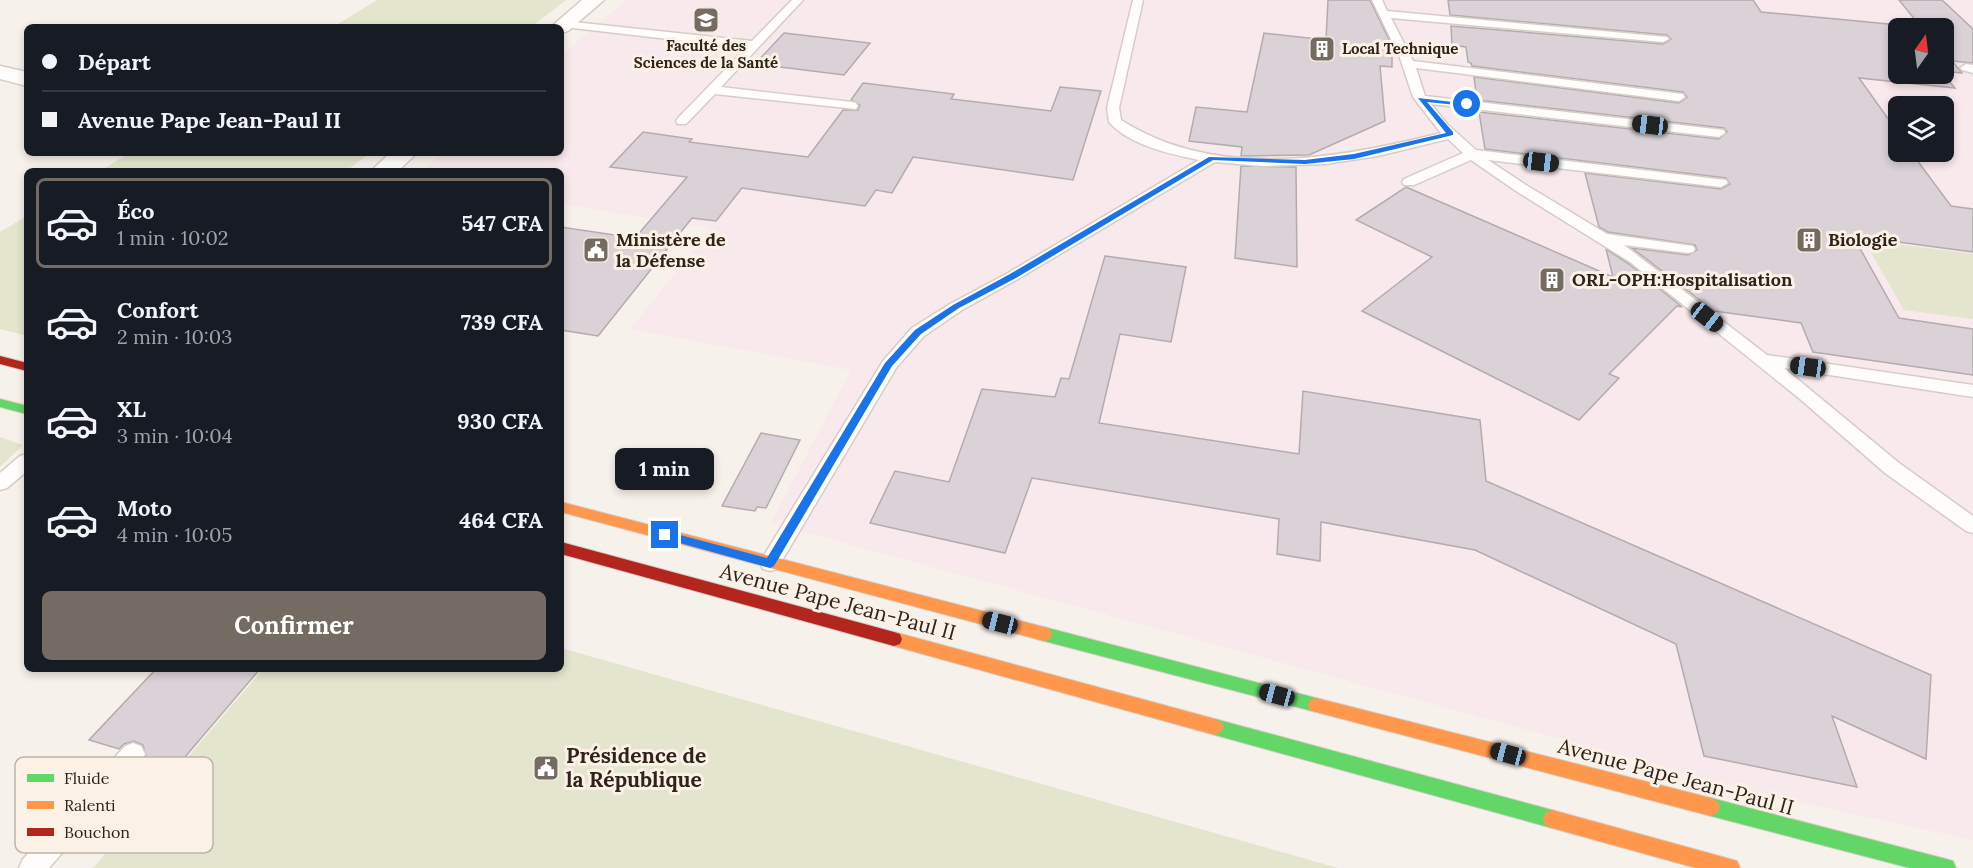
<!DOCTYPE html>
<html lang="fr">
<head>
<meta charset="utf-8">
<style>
  :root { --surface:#171b24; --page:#20242c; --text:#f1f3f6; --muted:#9ea1a6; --line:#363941; --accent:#746c62 }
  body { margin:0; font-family:Lora,serif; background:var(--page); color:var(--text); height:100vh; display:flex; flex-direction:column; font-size:22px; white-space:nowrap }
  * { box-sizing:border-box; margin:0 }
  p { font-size:20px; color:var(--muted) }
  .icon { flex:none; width:33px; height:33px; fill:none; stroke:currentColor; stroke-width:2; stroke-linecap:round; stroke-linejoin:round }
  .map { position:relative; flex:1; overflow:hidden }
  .panel { position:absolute; left:24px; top:168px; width:540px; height:504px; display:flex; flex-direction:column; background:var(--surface); border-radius:9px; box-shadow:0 3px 9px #0003 }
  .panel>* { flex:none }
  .top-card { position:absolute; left:24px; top:24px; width:540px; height:132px; border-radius:9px; box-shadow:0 3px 9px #0003; display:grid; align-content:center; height:132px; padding:0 18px; background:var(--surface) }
  .needle { width:39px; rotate:14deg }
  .controls { position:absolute; left:1888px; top:18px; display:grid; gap:12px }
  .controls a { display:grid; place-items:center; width:66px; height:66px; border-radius:9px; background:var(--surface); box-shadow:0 3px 9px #0003; font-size:30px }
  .end { position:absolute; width:27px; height:27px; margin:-14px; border:8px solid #1a73e8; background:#fff; box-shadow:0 0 0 3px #fff }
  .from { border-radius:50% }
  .bubble { position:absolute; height:42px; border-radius:9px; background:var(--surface); box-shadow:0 3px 9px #0003; font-size:20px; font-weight:700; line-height:42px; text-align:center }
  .car { position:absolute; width:18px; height:36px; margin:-18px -9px; border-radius:8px; box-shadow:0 0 4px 2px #0007; background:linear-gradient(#222 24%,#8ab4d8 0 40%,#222 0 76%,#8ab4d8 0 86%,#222 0) }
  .top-card b { display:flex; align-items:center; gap:21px; height:57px; font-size:22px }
  .top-card b+b { border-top:2px solid var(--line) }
  .top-card i { width:15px; height:15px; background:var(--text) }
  ul { padding:10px 0 0; list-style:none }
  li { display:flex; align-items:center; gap:18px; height:90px; margin:0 12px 9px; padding:0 6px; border:3px solid transparent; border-radius:9px }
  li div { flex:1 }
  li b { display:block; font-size:22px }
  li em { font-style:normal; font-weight:700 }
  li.active { border-color:var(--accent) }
  li>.icon { width:54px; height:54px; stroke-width:1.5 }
  .button { display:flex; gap:12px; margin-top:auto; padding:12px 18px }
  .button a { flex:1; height:69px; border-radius:9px; background:var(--accent); color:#fff; font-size:24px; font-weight:700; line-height:69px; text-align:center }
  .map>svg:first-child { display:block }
  .medical { fill:#f8e9ec; fill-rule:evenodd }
  .green { fill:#e3e5cd }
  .building { fill:#dad2d7; stroke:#b2acae; stroke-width:1.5 }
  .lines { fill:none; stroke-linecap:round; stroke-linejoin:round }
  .lane-casing { stroke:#d5cec6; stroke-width:3 }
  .street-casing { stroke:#d5cec6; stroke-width:3 }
  .fast-casing { stroke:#d5cec6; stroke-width:2 }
  .slow-casing { stroke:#d5cec6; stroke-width:2 }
  .jam-casing { stroke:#d5cec6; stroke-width:2 }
  .lane { fill:#fefdfc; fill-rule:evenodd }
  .street { fill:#fefdfc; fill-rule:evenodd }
  .fast { fill:#63d668; fill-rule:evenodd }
  .slow { fill:#ff974d; fill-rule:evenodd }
  .jam { fill:#b3261e; fill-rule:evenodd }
  .route { fill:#1a73e8 }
  .labels { text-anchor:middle; stroke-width:6; stroke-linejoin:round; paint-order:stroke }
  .far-poi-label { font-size:15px; font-weight:bold; fill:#2e2419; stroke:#fcf1e6 }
  .poi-label { font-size:18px; font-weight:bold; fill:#2e2419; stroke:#fcf1e6; text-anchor:start }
  .near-street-label { font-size:21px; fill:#2e2419; stroke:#fcf1e6 }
  .near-poi-label { font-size:21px; font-weight:bold; fill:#2e2419; stroke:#fcf1e6; text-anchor:start }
  .key { fill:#fcf1e6; stroke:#beb4a8; stroke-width:1.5 }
  .key-label { font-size:16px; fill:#2e2419 }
</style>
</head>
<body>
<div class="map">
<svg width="1973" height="868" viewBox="0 0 1973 868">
  <rect width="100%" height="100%" fill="#f7f1eb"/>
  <path class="medical" d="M627,0H1973V840L1762,794L771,523L851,370L630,329L711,228L561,204V171H422L443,153H561V55ZM1899,28H1944V74H1899ZM1899,106H1944V152H1899Z"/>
  <g class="green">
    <polygon points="377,0 566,0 531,27 333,27"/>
    <polygon points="129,153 370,153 346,171 100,171"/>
    <polygon points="27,216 27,336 0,329 0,232"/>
    <polygon points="1864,240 1973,254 1973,319 1904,310"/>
    <polygon points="0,437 23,445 0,467"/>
    <polygon points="561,648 1338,868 93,868 263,669 561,669"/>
  </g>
  <g class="building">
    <polygon points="1328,0 1370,0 1392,46 1392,67 1380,66 1385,121 1309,155 1241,156 1242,147 1189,141 1196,107 1247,112 1264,33 1326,40"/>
    <polygon points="1448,0 1753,0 1761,12 1921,27 1899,0 1942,0 1973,29 1973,63 1952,61 1962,73 1944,71 1944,28 1899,28 1899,74 1943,74 1955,88 1859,78 1899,134 1899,152 1911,152 1951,206 1973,209 1973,252 1853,236 1899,318 1973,329 1973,375 1813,352 1801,323 1714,311 1632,248 1688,255 1697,250 1695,245 1608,232 1599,227 1585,173 1721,189 1730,184 1726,178 1485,149 1479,112 1719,139 1727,132 1724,128 1477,100 1474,77 1679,103 1687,97 1683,92 1472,66 1471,63 1468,62 1466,47 1452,45 1451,26 1663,44 1671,39 1667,35 1450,15"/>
    <polygon points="784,33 870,43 844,75 755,64"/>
    <polygon points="863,83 954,94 951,99 1051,111 1060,87 1101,91 1073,180 913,157 892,193 876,190 865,206 742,188 716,221 692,218 598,336 561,330 561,227 635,238 687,177 610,167 643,132 692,139 689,142 808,157 843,110 858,110 860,105 851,100"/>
    <polygon points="1241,166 1296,167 1297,267 1235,258"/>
    <polygon points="1406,187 1613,277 1606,249 1629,264 1682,307 1677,306 1609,374 1619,378 1579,420 1362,311 1432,257 1356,220"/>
    <polygon points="1105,256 1186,267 1171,342 1120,334 1099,423 1299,454 1303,391 1480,420 1486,481 1931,675 1926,759 1832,716 1857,787 1704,756 1676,644 1475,550 1321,522 1320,561 1277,554 1279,519 1032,478 1005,553 870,523 895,471 949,482 982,389 1055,397 1061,378 1069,379"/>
    <polygon points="761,433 800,440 766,508 757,507 755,511 722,506"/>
    <polygon points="156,669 260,669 179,764 146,757 143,745 134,741 124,744 119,749 89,740"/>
  </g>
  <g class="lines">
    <g class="lane-casing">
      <g id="lane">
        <polygon points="792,0 803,0 721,87 852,102 856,103 858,106 856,109 715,94 686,124 678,124 676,121 678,118 746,48 564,27 559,24 564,21 752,41"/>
        <path d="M1133,0H1143L1119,108L1121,120C1216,181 1338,159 1441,133L1413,97L1400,58L1372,0H1382L1387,11L1667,37L1669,39L1663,42L1391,18L1413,61L1683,94L1685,97L1679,101L1416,68L1425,96L1724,130L1725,133L1719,137L1431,104L1447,124L1476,150L1726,180L1728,183L1721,187L1488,160L1526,185L1607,234L1693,246L1695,249L1693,252L1688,253L1624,245L1767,355L1973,385V397L1784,368L1899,463L1973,516V533L1966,531L1885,473L1800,399L1630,262L1516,191L1471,160L1414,185H1404L1402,182L1404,179L1463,153L1448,139L1378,156L1326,164L1262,166L1215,162L1018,279L962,310L924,336L896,368L777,569L770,571L763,569L760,563L763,557L883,361L912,328L950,304L1008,273L1199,160C1170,154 1129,145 1109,122L1107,108Z"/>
        <polygon points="1966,64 1973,65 1973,73 1962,70 1960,68"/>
        <polygon points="27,454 27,471 7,488 0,490 0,473 20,456"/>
        <polygon points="133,743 141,746 145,754 141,762 49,868 19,868 23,859 125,746"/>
      </g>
    </g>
    <g class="street-casing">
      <g id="street">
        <polygon points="582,0 604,0 568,31 561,33 561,27 551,27"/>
        <polygon points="0,66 27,72 27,86 0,79"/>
        <polygon points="390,153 417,153 398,171 371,171"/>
      </g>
    </g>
    <g class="fast-casing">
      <g id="fast">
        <polygon points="0,399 27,406 27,414 0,407"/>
        <polygon points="1044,627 1316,698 1322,700 1324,705 1322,710 1316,712 1044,641 1038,639 1036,634 1038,629"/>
        <polygon points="1215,719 1552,810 1559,813 1561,819 1559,825 1552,828 1215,735 1209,732 1206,727 1209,722"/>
        <polygon points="1711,798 1946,859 1953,861 1956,868 1910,868 1711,816 1705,813 1702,807 1705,801"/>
      </g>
    </g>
    <g class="slow-casing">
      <g id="slow">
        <polygon points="561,502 1044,627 1050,629 1052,634 1050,639 1044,641 561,512"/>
        <polygon points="894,632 1215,719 1221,722 1224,727 1221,732 1215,735 894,646 888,644 886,639 888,634"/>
        <polygon points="1316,698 1711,798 1717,801 1720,807 1717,813 1711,816 1316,712 1310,710 1308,705 1310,700"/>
        <polygon points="1552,810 1730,859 1737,861 1740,868 1696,868 1552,828 1545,825 1543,819 1545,813"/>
      </g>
    </g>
    <g class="jam-casing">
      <g id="jam">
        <polygon points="0,356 27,363 27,371 0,364"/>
        <polygon points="561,542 894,632 900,634 902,639 900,644 894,646 561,554"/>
      </g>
    </g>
    <use href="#lane" class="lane"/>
    <use href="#street" class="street"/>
    <use href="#fast" class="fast"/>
    <use href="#slow" class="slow"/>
    <use href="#jam" class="jam"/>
  </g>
  <polygon class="route" points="1418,98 1470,104 1467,106 1427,102 1453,132 1453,135 1354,159 1305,164 1213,160 1016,278 959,308 921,334 892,366 774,566 770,568 662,538 660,535 665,531 767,558 885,363 915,330 953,305 1010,274 1209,157 1305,160 1354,154 1446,133"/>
  <defs>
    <g id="university-square" transform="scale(1.35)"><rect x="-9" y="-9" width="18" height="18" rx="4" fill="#746c62" stroke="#fcf1e6"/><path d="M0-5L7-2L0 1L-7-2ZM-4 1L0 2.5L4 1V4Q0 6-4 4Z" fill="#fff"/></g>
    <g id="building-square" transform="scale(1.35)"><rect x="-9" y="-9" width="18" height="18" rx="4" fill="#746c62" stroke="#fcf1e6"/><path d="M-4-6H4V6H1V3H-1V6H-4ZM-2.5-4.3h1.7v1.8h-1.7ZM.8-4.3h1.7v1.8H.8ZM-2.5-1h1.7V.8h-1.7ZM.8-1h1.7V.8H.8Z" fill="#fff"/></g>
    <g id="civic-square" transform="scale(1.35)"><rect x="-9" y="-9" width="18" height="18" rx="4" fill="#746c62" stroke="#fcf1e6"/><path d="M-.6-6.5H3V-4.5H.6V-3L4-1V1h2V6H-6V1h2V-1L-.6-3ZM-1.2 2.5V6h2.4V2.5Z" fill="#fff"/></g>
  </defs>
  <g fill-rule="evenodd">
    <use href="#university-square" x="706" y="20"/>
    <use href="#building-square" x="1322" y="49"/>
    <use href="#building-square" x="1809" y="240"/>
    <use href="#civic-square" x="596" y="250"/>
    <use href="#building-square" x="1552" y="280"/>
    <use href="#civic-square" x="546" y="768"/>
  </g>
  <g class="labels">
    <g class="far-poi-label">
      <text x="706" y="51">Faculté des<tspan x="706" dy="17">Sciences de la Santé</tspan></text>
      <text x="1342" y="54" text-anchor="start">Local Technique</text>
    </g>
    <g class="poi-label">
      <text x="616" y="246">Ministère de<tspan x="616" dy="21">la Défense</tspan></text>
      <text x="1828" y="246">Biologie</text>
      <text x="1572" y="286">ORL-OPH:Hospitalisation</text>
    </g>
    <g class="near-street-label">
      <text transform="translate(838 602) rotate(15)" y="7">Avenue Pape Jean-Paul II</text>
      <text transform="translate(1676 777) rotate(15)" y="7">Avenue Pape Jean-Paul II</text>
    </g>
    <g class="near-poi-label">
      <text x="566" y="763">Présidence de<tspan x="566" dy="24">la République</tspan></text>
    </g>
  </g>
  <rect x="15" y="757" width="198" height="96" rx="9" class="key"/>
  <rect x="27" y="774" width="27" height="8" fill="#63d668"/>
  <rect x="27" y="801" width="27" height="8" fill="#ff974d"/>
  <rect x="27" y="828" width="27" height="8" fill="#b3261e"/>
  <g class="key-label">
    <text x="64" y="784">Fluide</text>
    <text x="64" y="811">Ralenti</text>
    <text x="64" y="838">Bouchon</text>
  </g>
</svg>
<div class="controls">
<a><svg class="needle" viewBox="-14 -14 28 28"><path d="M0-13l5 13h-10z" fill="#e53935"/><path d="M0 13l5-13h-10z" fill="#9ea1a6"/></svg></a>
<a><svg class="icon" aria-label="layers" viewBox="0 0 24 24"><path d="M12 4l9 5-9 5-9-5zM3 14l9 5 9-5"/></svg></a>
</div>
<i class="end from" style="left:1467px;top:104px"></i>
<i class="end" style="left:665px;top:535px"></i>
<div class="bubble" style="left:615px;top:448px;width:99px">1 min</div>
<i class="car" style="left:1650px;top:125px;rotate:277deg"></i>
<i class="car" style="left:1541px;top:162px;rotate:97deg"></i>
<i class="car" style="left:1707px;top:317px;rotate:128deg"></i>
<i class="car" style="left:1808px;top:367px;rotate:278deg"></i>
<i class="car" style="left:1000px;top:623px;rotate:284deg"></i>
<i class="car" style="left:1277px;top:695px;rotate:285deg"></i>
<i class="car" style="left:1508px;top:754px;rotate:285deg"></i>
<div class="top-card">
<b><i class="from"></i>Départ</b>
<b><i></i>Avenue Pape Jean-Paul II</b>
</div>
<section class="panel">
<ul>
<li class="active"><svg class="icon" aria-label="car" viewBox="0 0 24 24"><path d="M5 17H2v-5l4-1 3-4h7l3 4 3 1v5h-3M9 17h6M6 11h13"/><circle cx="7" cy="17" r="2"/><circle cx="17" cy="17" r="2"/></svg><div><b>Éco</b><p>1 min · 10:02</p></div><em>547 CFA</em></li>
<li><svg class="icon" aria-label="car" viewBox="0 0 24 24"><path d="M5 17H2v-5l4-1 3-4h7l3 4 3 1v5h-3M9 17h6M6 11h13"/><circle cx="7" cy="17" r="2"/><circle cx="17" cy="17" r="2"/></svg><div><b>Confort</b><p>2 min · 10:03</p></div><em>739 CFA</em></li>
<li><svg class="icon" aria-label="car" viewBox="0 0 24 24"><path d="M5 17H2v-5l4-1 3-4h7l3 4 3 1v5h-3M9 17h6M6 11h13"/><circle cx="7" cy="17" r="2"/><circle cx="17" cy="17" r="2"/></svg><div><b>XL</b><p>3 min · 10:04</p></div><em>930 CFA</em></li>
<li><svg class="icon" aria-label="car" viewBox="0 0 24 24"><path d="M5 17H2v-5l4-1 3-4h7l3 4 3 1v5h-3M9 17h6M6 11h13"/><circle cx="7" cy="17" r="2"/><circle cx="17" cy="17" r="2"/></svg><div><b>Moto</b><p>4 min · 10:05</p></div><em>464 CFA</em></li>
</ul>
<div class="button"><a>Confirmer</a></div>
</section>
</div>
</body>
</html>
